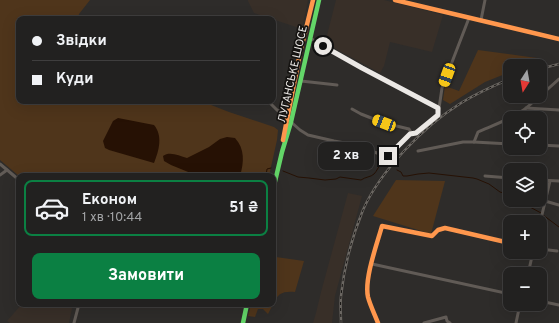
<!DOCTYPE html>
<html lang="uk">
<head>
<meta charset="utf-8">
<style>
  :root { --surface:#222120; --page:#2e2e2d; --text:#f1f3f6; --muted:#a2a3a5; --line:#3f3e3e; --accent:#0b8043 }
  body { margin:0; font-family:Overpass,sans-serif; background:var(--page); color:var(--text); height:100vh; display:flex; flex-direction:column; font-size:15px; white-space:nowrap }
  * { box-sizing:border-box; margin:0 }
  p { font-size:13px; color:var(--muted) }
  .icon { flex:none; width:22px; height:22px; fill:none; stroke:currentColor; stroke-width:2; stroke-linecap:round; stroke-linejoin:round }
  .map { position:relative; flex:1; overflow:hidden }
  .side { position:absolute; left:16px; top:173px; width:260px; height:134px; display:flex; flex-direction:column; background:var(--surface); border-radius:8px; box-shadow:0 4px 16px #0002,0 0 0 1px var(--line) }
  .side>* { flex:none }
  .banner { position:absolute; left:16px; top:16px; width:260px; height:88px; border-radius:8px; box-shadow:0 4px 16px #0002,0 0 0 1px var(--line); display:grid; align-content:center; height:88px; padding:0 16px; background:var(--surface) }
  .needle { width:26px; rotate:191deg }
  .buttons { position:absolute; left:503px; top:59px; display:grid; gap:8px }
  .buttons a { display:grid; place-items:center; width:44px; height:44px; border-radius:8px; background:var(--surface); box-shadow:0 4px 16px #0002,0 0 0 1px var(--line); font-size:20px }
  .end { position:absolute; width:18px; height:18px; margin:-9px; border:5px solid #ebe8e5; background:#111; box-shadow:0 0 0 2px #111 }
  .from { border-radius:50% }
  .bubble { position:absolute; height:28px; border-radius:8px; background:var(--surface); box-shadow:0 4px 16px #0002,0 0 0 1px var(--line); font-size:13px; font-weight:700; line-height:28px; text-align:center }
  .car { position:absolute; width:12px; height:24px; margin:-12px -6px; border-radius:5px; box-shadow:0 0 3px 1px #0007; background:linear-gradient(#f5c518 24%,#345 0 40%,#f5c518 0 76%,#345 0 86%,#f5c518 0) }
  .banner b { display:flex; align-items:center; gap:14px; height:38px; font-size:15px }
  .banner b+b { border-top:1px solid var(--line) }
  .banner i { width:10px; height:10px; background:var(--text) }
  ul { padding:7px 0 0; list-style:none }
  li { display:flex; align-items:center; gap:12px; height:56px; margin:0 8px 6px; padding:0 8px; border:2px solid transparent; border-radius:8px }
  li div { flex:1 }
  li b { display:block; font-size:15px }
  li em { font-style:normal; font-weight:700 }
  li.selected { border-color:var(--accent) }
  li>.icon { width:36px; height:36px; stroke-width:1.5 }
  .primary-button { display:flex; gap:8px; margin-top:auto; padding:8px 16px }
  .primary-button a { flex:1; height:46px; border-radius:8px; background:var(--accent); color:#fff; font-size:16px; font-weight:700; line-height:46px; text-align:center }
  .map>svg:first-child { display:block }
  .built { fill:#382f28 }
  .green { fill:#4f351b }
  .water { fill:#261104 }
  .lines { fill:none; stroke-linecap:round; stroke-linejoin:round }
  .stream { stroke:#261104; stroke-width:1 }
  .street { stroke:#615b56; stroke-width:3 }
  .fast { stroke:#63d668; stroke-width:4.5 }
  .slow { stroke:#ff974d; stroke-width:4.5 }
  .rail-casing { stroke:#6b6762; stroke-width:2.5 }
  .rail { stroke:#161412; stroke-width:1; stroke-dasharray:3; stroke-linecap:butt }
  .route { stroke:#ebe8e5; stroke-width:5 }
  .labels { text-anchor:middle; stroke-width:3.5; stroke-linejoin:round; paint-order:stroke }
  .street-label { font-size:11px; fill:#ebe8e5; stroke:#161412 }
</style>
</head>
<body>
<div class="map">
<svg width="559" height="323" viewBox="0 0 559 323">
  <rect width="100%" height="100%" fill="#2e2c2a"/>
  <g class="built">
    <polygon points="248,0 308,0 302,29 254,13 248,1"/>
    <polygon points="336,0 384,0 443,15 432,52 390,42 384,66 380,73 325,43"/>
    <polygon points="348,193 362,196 335,296 332,323 313,323 316,313 321,292"/>
    <polygon points="22,304 73,304 69,323 10,323 7,321"/>
  </g>
  <g class="green">
    <polygon points="0,0 90,0 79,14 78,19 19,19 19,101 201,101 229,112 274,127 278,130 277,140 269,176 19,176 0,160"/>
    <polygon points="478,50 537,58 537,62 527,66 510,66 510,72 485,82 450,104 443,100 445,86 459,91"/>
    <polygon points="396,180 445,181 431,234 373,216"/>
    <path d="M276,257L304,261L295,292C283,291 278,293 273,304V265H274Z"/>
    <polygon points="251,304 273,304 268,314 263,309 258,309 255,317 248,316"/>
  </g>
  <g class="water">
    <path d="M118,118L154,125C163,136 159,150 154,163L109,150L105,148L103,141L113,121Z"/>
    <path d="M227,137L235,138C245,149 244,162 240,176H198L171,165L164,161L163,156C170,151 179,156 187,158L209,147L220,139Z"/>
  </g>
  <g class="lines">
    <g class="stream">
      <polyline points="397,170 401,172 403,176 407,176 418,174 429,173 473,178 477,179 489,184 500,192 510,195"/>
      <path d="M283,171L298,177L309,178L325,180L336,179L340,177L361,180C365,177 371,177 374,174C377,171 378,167 381,164L387,163"/>
      <polyline points="266,176 267,169 271,168"/>
      <polyline points="517,200 541,213"/>
      <polyline points="543,215 559,227"/>
    </g>
    <g class="street">
      <polyline points="84,18 85,19"/>
      <polyline points="481,20 485,0"/>
      <polyline points="310,38 362,68 438,108"/>
      <polyline points="301,81 337,85"/>
      <polyline points="540,96 559,79"/>
      <polyline points="268,101 277,110 288,118"/>
      <polyline points="526,108 559,110"/>
      <polyline points="352,109 361,114 384,123 409,129 412,134"/>
      <polyline points="291,122 300,130 308,135 334,141 350,144 380,154"/>
      <path d="M474,142L478,132C494,125 511,119 525,109C530,105 535,100 540,96"/>
      <polyline points="540,145 559,146"/>
      <polyline points="418,151 463,142 474,142 510,144"/>
      <polyline points="388,156 410,134 416,133 438,115 442,88 469,18"/>
      <polyline points="0,164 19,180"/>
      <polyline points="0,175 7,170"/>
      <polyline points="485,176 510,178"/>
      <polyline points="540,180 559,181"/>
      <polyline points="545,201 559,205"/>
      <polyline points="540,223 550,181"/>
      <polyline points="540,249 557,251"/>
      <polyline points="372,264 510,294"/>
      <polyline points="528,274 533,252"/>
      <polyline points="540,301 559,305"/>
      <polyline points="74,323 79,304"/>
      <polyline points="424,323 446,317 447,321 450,323"/>
      <polyline points="516,323 520,304"/>
    </g>
    <g class="fast">
      <polyline points="273,190 282,152 291,122 319,0"/>
      <polyline points="243,323 247,304"/>
    </g>
    <g class="slow">
      <polyline points="395,0 559,39"/>
      <polyline points="283,140 300,53 313,0"/>
      <path d="M378,323C375,315 370,305 368,297C364,279 377,244 382,226L432,236L438,230L445,228L510,243"/>
    </g>
    <g class="rail-casing">
      <g id="rail">
        <polyline points="540,69 559,64"/>
        <path d="M341,323C341,314 340,305 341,296C344,267 352,237 363,210C380,171 424,126 461,103C476,94 493,86 510,79"/>
      </g>
    </g>
    <use href="#rail" class="rail"/>
  </g>
  <g class="lines">
    <polyline class="route" points="323,46 362,68 438,108 438,115 416,133 410,134 388,156"/>
  </g>
  <g class="labels">
    <g class="street-label">
      <text transform="translate(292 74) rotate(-77)" y="4">ЛУГАНСЬКЕ ШОСЕ</text>
    </g>
  </g>
</svg>
<div class="buttons">
<a><svg class="needle" viewBox="-14 -14 28 28"><path d="M0-13l5 13h-10z" fill="#e53935"/><path d="M0 13l5-13h-10z" fill="#a2a3a5"/></svg></a>
<a><svg class="icon" aria-label="locate" viewBox="0 0 24 24"><circle cx="12" cy="12" r="6"/><path d="M12 2v4M12 18v4M2 12h4M18 12h4"/></svg></a>
<a><svg class="icon" aria-label="layers" viewBox="0 0 24 24"><path d="M12 4l9 5-9 5-9-5zM3 14l9 5 9-5"/></svg></a>
<a>+</a>
<a>−</a>
</div>
<i class="end from" style="left:323px;top:46px"></i>
<i class="end" style="left:388px;top:156px"></i>
<div class="bubble" style="left:318px;top:142px;width:56px">2 хв</div>
<i class="car" style="left:447px;top:75px;rotate:200deg"></i>
<i class="car" style="left:384px;top:123px;rotate:291deg"></i>
<div class="banner">
<b><i class="from"></i>Звідки</b>
<b><i></i>Куди</b>
</div>
<section class="side">
<ul>
<li class="selected"><svg class="icon" aria-label="car" viewBox="0 0 24 24"><path d="M5 17H2v-5l4-1 3-4h7l3 4 3 1v5h-3M9 17h6M6 11h13"/><circle cx="7" cy="17" r="2"/><circle cx="17" cy="17" r="2"/></svg><div><b>Економ</b><p>1 хв · 10:44</p></div><em>51 ₴</em></li>
</ul>
<div class="primary-button"><a>Замовити</a></div>
</section>
</div>
</body>
</html>
